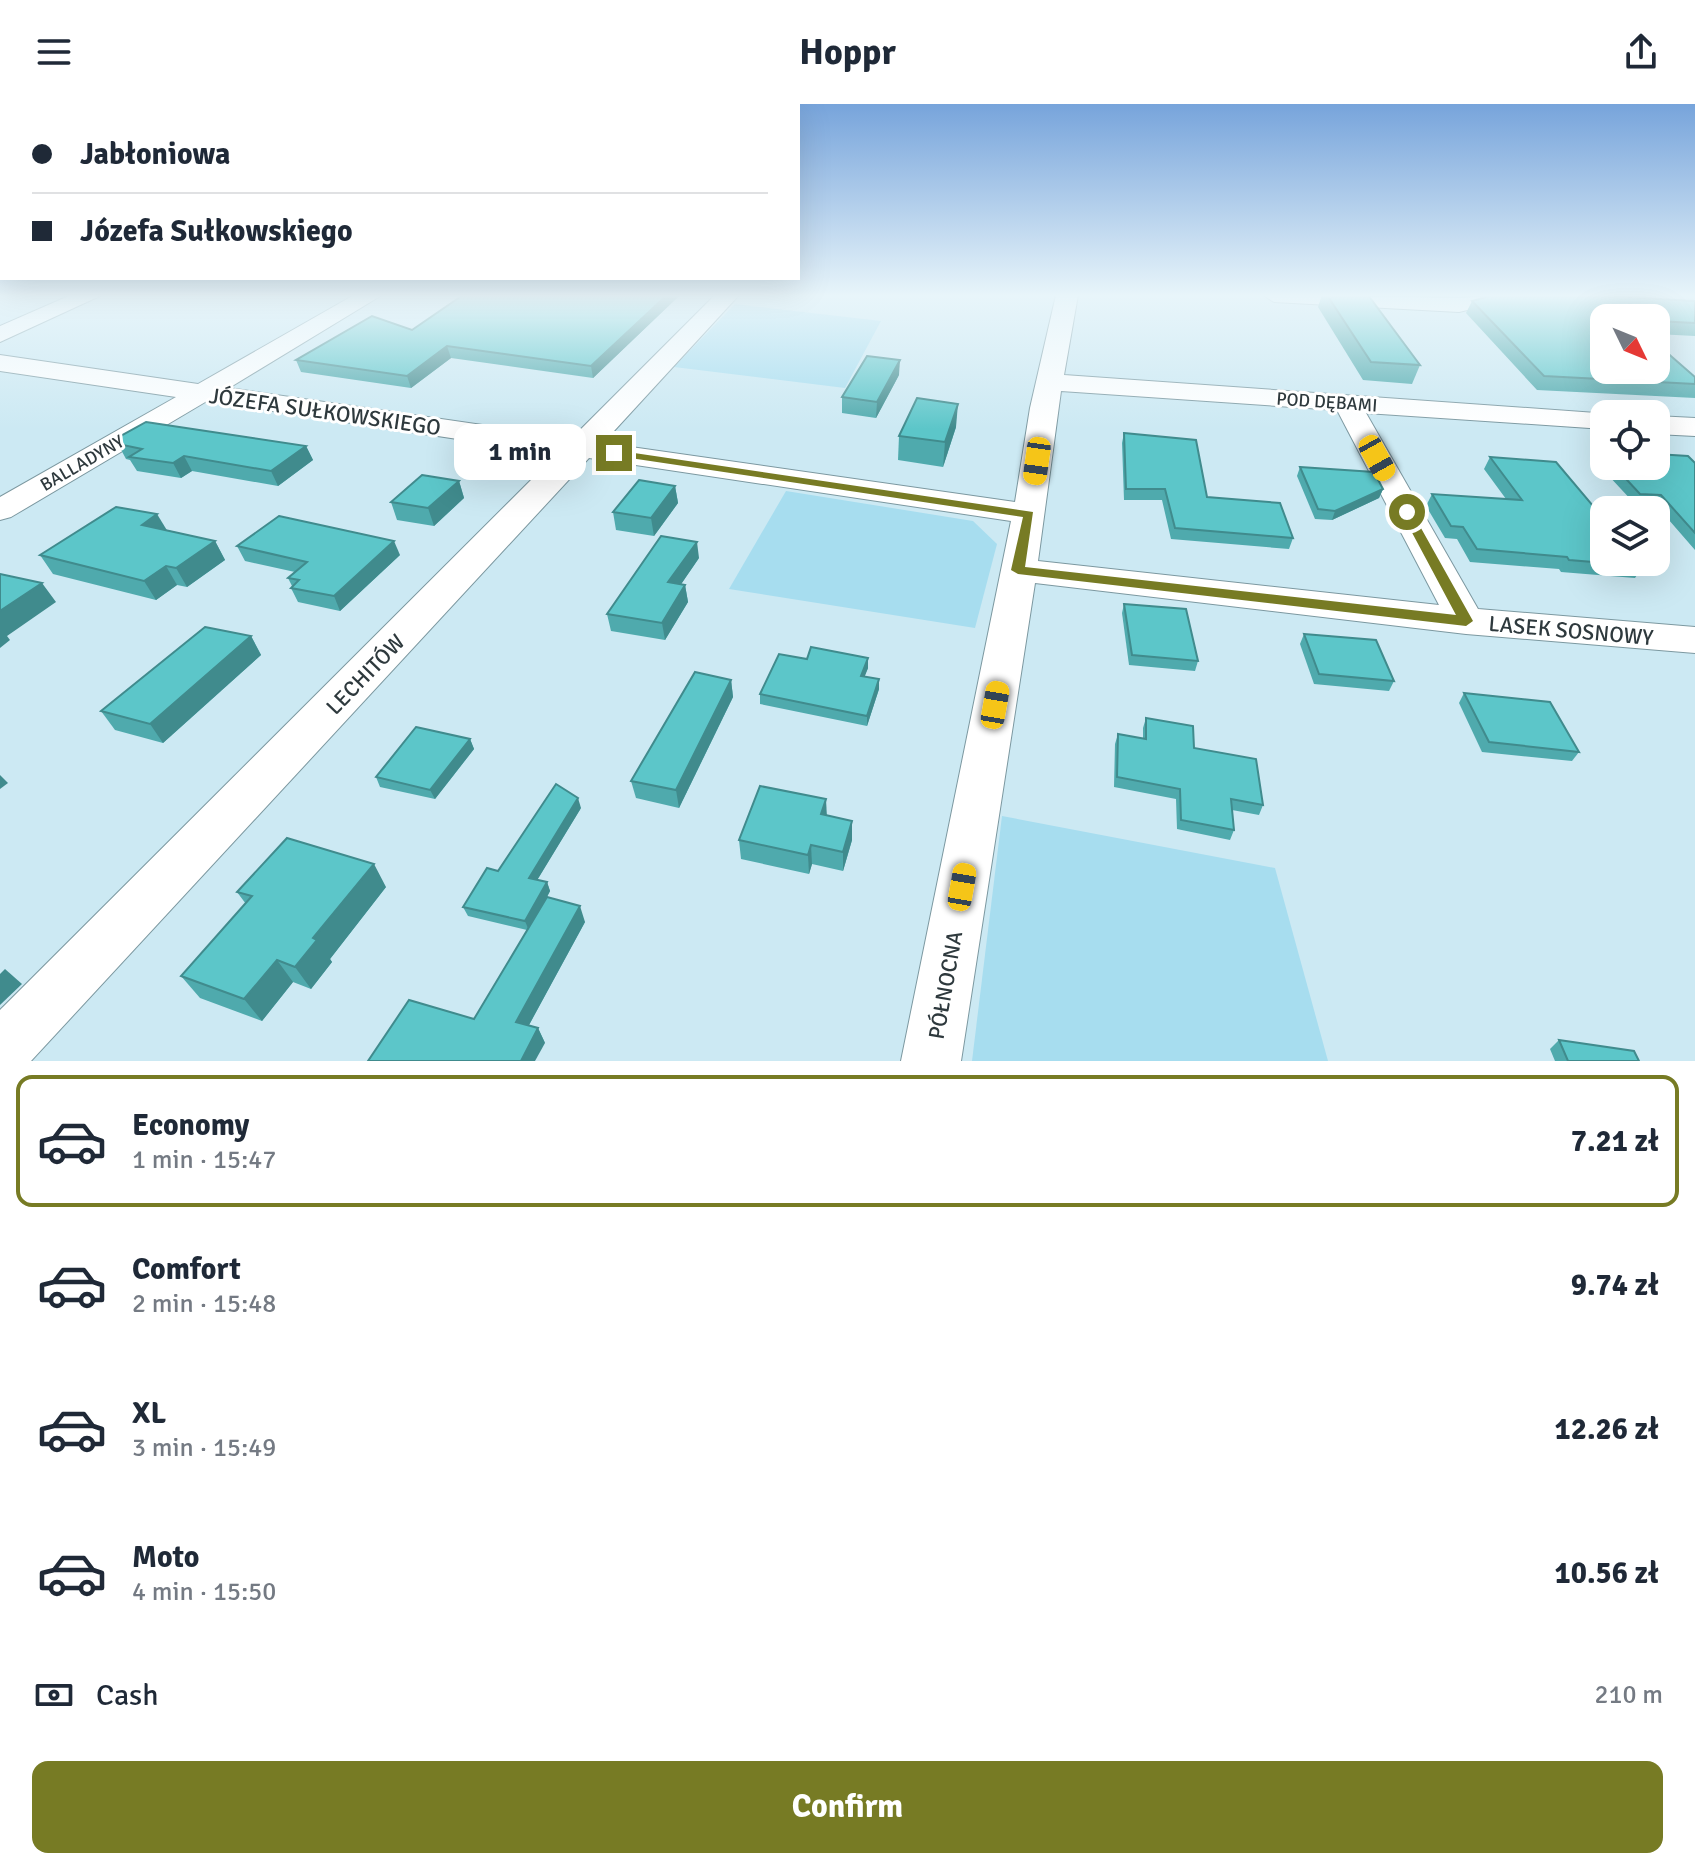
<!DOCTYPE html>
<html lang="en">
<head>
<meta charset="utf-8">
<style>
  :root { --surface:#fff; --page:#f2f2f3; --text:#1f2937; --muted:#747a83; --line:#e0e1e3; --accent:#777b24 }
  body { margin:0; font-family:Signika,sans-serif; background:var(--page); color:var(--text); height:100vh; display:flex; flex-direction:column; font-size:30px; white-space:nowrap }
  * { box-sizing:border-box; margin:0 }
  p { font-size:26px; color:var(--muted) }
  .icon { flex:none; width:44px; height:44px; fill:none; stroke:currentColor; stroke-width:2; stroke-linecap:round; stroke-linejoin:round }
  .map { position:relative; height:957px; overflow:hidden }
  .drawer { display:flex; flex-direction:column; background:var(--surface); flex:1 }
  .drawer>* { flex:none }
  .hud { position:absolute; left:0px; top:0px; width:800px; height:176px; box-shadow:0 8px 32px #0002; display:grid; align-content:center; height:176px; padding:0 32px; background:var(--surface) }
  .needle { width:52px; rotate:133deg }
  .tools { position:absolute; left:1590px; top:200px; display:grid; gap:16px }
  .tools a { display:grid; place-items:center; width:80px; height:80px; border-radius:16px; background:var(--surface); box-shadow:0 8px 32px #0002; font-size:40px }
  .end { position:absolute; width:36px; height:36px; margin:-18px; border:10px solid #777b24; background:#fff; box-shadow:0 0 0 4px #fff }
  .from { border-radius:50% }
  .bubble { position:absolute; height:56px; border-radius:16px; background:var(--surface); box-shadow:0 8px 32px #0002; font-size:26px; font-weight:800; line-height:56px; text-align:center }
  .car { position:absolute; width:24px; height:48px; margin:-24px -12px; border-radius:10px; box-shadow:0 0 6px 2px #0007; background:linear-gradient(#f5c518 24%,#345 0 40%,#f5c518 0 76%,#345 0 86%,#f5c518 0) }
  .hud b { display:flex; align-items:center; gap:28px; height:76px; font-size:30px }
  .hud b+b { border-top:2px solid var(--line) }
  .hud i { width:20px; height:20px; background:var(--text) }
  ul { padding:14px 0 0; list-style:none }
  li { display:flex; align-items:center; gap:24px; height:132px; margin:0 16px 12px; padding:0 16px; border:4px solid transparent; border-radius:16px }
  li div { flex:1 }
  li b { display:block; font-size:30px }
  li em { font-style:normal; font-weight:800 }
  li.on { border-color:var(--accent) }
  li>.icon { width:72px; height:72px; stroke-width:1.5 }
  .pay { display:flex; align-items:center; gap:20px; height:88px; padding:0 32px; font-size:30px }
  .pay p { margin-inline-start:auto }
  .cta { display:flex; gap:16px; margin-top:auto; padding:16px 32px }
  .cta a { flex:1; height:92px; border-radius:16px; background:var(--accent); color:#fff; font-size:32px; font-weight:800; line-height:92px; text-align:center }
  header { display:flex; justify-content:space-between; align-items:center; height:104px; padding:0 32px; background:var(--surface); font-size:36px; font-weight:800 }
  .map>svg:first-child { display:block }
  .green { fill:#a7ddef }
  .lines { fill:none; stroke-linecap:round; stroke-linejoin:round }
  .minor-casing { stroke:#7c98a0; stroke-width:2 }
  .minor { fill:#fff; fill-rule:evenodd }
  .wall { fill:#4faaad }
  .shaded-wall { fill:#408b8d }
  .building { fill:#5cc6c9; stroke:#408b8d; stroke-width:2 }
  .route { fill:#777b24 }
  .labels { text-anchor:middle; stroke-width:6; stroke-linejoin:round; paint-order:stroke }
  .far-street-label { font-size:18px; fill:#2e393d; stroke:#fff }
  .street-label { font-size:22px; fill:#2e393d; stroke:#fff }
</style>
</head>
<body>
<header><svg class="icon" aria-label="menu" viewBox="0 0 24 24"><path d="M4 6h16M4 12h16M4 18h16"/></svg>Hoppr<svg class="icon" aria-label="share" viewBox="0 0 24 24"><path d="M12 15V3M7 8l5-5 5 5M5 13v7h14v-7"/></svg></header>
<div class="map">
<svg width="1695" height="957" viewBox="0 0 1695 957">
  <rect width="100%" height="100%" fill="#cce9f3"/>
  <g class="green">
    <polygon points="735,200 881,217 845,284 674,263"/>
    <polygon points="786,387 973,417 997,440 975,524 729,485"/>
    <polygon points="1002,712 1275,764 1328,957 972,957"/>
  </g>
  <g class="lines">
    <g class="minor-casing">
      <g id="minor">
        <polygon points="71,191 102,191 0,238 0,222"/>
        <path d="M354,191H382L229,284L572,334L715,191H739L603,339L1015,398L1030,304L1056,191H1078L1064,271L1610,310H1604V325L1366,309L1478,505L1695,523V549L1466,530L1035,479L961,957H901L1011,417L589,354L31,957H0V906L557,350L207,297L11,413L0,416V393L176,293L0,267V251L198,280ZM1061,287L1337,306L1439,501L1038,457Z"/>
        <polygon points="1263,191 1459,194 1513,191 1510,196 1459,208 1274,198"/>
        <polygon points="1656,312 1695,314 1695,332 1656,330"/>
      </g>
    </g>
    <use href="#minor" class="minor"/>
  </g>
  <g class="wall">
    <polygon points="463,191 680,191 593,274 451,254 411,284 301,268 296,256 412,226"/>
    <polygon points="1322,191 1368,191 1420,261 1412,280 1363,276 1318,203"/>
    <polygon points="1472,197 1695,197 1695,232 1656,230 1656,214 1604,214 1695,273 1695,294 1537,286 1466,209"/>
    <polygon points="899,271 876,314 842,309 842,293"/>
    <polygon points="956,323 943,363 898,356 899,332"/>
    <polygon points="1124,329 1207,393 1293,434 1289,445 1171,435 1162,396 1124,396 1122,339"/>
    <polygon points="118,340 306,342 313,356 278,382 192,367 181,374 137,367 130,356 126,355"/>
    <polygon points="1600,347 1604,347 1604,362 1656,362 1695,359 1695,446 1655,400 1634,399 1594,356"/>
    <polygon points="1490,353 1643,462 1635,474 1561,468 1559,465 1470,458 1457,435 1445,434 1426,402 1432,390 1506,395 1484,365"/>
    <polygon points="1300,363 1383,385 1379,394 1332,416 1315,415 1297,372"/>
    <polygon points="459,377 464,394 434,422 397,416 391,398"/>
    <polygon points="675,382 678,399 654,432 616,426 613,408"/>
    <polygon points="167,426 215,437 225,456 187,483 177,481 156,496 53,470 40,451"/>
    <polygon points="237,442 400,451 340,507 298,498 291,484 292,482 288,474 295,468 245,457"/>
    <polygon points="699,454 681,480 685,481 688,498 665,536 611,527 607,510"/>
    <polygon points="1124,500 1198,557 1195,567 1129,561 1122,509"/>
    <polygon points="1304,530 1394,577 1389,587 1314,580 1300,540"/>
    <polygon points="251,532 261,551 163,639 115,626 101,607"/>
    <polygon points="807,555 868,564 864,573 879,575 879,585 867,622 760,600 760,590"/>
    <polygon points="731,576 733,593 679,704 636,694 631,677"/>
    <polygon points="1464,589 1579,648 1572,657 1482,648 1459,599"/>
    <polygon points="1146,614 1194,644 1263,701 1259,711 1232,706 1234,726 1230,736 1177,725 1176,695 1114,683 1115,640 1118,630 1143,635 1143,624"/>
    <polygon points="470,635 474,645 435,695 380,683 376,673"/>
    <polygon points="581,704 537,776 547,778 550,787 547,793 585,818 529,921 538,924 545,939 474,915 527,826 468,812 463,803 498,767"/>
    <polygon points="827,712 852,736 843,767 812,760 809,770 741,755 739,736"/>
    <polygon points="386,783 330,855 332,858 311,885 293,878 262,917 200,894 181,872 246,800 237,788"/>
    <polygon points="1559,936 1639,957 1555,957 1550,945"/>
  </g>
  <g class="shaded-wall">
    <polygon points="667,191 680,191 593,274 591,262"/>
    <polygon points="447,242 451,254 411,284 407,272"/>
    <polygon points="900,256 899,271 876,314 877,298"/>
    <polygon points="958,300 956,323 943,363 945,338"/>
    <polygon points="306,342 313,356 278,382 271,367"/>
    <polygon points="184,352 192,367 181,374 173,359"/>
    <polygon points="459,377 464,394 434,422 428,404"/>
    <polygon points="675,382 678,399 654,432 651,414"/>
    <polygon points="1383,385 1379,394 1332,416 1335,407"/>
    <polygon points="157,410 168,428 142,421"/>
    <polygon points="215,437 225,456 187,483 176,464"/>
    <polygon points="394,437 400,451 340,507 334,492"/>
    <polygon points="697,438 699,454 671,495 668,478"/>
    <polygon points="166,462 177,481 156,496 144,477"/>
    <polygon points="42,479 56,498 7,532 10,536 0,544 0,507"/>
    <polygon points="685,481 688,498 665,536 662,519"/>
    <polygon points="251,532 261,551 163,639 150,620"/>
    <polygon points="868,554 868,564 861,582 861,572"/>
    <polygon points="879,575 879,585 867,622 867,612"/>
    <polygon points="731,576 733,593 679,704 676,686"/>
    <polygon points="470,635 474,645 435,695 430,686"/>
    <polygon points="0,671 8,679 0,685"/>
    <polygon points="578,694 581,704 533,783 529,774"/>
    <polygon points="826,695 827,714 821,710"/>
    <polygon points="852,717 852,736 843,767 843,748"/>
    <polygon points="811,741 812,760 809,770 808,751"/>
    <polygon points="374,760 386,783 330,855 332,858 311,885 295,863 313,834"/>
    <polygon points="547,778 550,787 529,827 525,817"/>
    <polygon points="580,802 585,818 523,932 516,918"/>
    <polygon points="277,856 293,878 262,917 244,895"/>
    <polygon points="5,865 22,880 0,901 0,870"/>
    <polygon points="538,924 545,939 535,957 521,957"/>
  </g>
  <g class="building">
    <polygon points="463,191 667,191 591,262 447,242 407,272 296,256 372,212 412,226"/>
    <polygon points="1327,191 1368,191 1420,261 1371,258"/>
    <polygon points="1493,191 1588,191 1695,197 1695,219 1656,217 1656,214 1604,214 1604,266 1656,266 1656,239 1695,273 1695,280 1544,272 1472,197"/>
    <polygon points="867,252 900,256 877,298 842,293"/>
    <polygon points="917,294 958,300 945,338 899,332"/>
    <polygon points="146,318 306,342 271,367 184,352 173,359 129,353 142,345 118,340 119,333"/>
    <polygon points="1124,329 1196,336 1207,393 1280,399 1293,434 1175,424 1165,385 1126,385"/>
    <polygon points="1656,350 1688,352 1695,359 1695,429 1661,391 1640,390 1614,362 1656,362"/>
    <polygon points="1490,353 1556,358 1604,415 1604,458 1640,458 1643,462 1569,456 1567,453 1477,445 1463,423 1451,422 1432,390 1522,396"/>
    <polygon points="1300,363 1374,368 1383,385 1335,407 1318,405"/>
    <polygon points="422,371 459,377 428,404 391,398"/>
    <polygon points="639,376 675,382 651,414 613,408"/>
    <polygon points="116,403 157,410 142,421 215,437 176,464 166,462 144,477 40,451"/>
    <polygon points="279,412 394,437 334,492 291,484 299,476 288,474 307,458 237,442"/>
    <polygon points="661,432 697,438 668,478 685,481 662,519 607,510"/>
    <polygon points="0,470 42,479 0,507"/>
    <polygon points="1124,500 1186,505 1198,557 1132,551"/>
    <polygon points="205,523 251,532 150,620 101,607"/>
    <polygon points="1304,530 1376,536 1394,577 1319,570"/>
    <polygon points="811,543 868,554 861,572 879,575 867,612 760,590 779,550 807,555"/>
    <polygon points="695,568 731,576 676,686 631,677"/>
    <polygon points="1464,589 1550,598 1579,648 1489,638"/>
    <polygon points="1146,614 1193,622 1194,644 1256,655 1263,701 1231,695 1234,726 1181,716 1180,685 1117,673 1118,630 1146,635"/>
    <polygon points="416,623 470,635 430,686 376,673"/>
    <polygon points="556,680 578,694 529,774 547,778 525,817 463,803 487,764 498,767"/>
    <polygon points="760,682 826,695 821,710 852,717 843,748 811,741 808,751 739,736"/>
    <polygon points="287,734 374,760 313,834 317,836 295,863 277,856 244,895 181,872 252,792 237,788"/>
    <polygon points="547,793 580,802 516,918 538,924 521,957 368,957 409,896 474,915"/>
    <polygon points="1559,936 1634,947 1639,957 1568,957"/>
  </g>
  <linearGradient id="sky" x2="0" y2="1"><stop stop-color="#77a4db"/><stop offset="0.59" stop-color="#e8f5fa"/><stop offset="1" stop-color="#e8f5fa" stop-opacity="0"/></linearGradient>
  <rect width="1695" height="325" fill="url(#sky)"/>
  <polygon class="route" points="614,346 1033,408 1025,463 1456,511 1401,408 1407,404 1412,408 1473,517 1466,522 1018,470 1011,466 1023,413 610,351"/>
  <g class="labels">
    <g class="far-street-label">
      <text transform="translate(1327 298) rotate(4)" y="6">POD DĘBAMI</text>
      <text transform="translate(82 359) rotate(-30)" y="6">BALLADYNY</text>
    </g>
    <g class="street-label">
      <text transform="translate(325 307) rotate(8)" y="8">JÓZEFA SUŁKOWSKIEGO</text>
      <text transform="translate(1571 526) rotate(5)" y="8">LASEK SOSNOWY</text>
      <text transform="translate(365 570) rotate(-46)" y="8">LECHITÓW</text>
      <text transform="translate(945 881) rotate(-80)" y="8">PÓŁNOCNA</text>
    </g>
  </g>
</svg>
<div class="tools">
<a><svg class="needle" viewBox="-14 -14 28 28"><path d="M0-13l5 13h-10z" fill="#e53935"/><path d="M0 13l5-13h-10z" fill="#747a83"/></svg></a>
<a><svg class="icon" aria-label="locate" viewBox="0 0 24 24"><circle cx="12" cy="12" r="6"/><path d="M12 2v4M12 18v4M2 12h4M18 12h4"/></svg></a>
<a><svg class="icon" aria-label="layers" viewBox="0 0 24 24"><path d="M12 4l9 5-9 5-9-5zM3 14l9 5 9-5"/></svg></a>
</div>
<i class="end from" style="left:1407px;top:408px"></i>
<i class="end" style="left:614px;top:349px"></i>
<div class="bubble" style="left:454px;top:320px;width:132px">1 min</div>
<i class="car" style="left:1377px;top:354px;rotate:151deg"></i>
<i class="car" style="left:1037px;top:357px;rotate:188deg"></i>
<i class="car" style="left:995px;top:601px;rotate:10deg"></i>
<i class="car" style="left:962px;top:783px;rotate:10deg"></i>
<div class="hud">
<b><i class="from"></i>Jabłoniowa</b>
<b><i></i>Józefa Sułkowskiego</b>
</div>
</div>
<section class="drawer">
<ul>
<li class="on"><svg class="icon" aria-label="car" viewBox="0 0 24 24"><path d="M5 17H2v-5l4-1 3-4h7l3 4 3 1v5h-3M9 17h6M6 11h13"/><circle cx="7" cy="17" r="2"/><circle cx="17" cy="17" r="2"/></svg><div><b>Economy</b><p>1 min · 15:47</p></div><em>7.21 zł</em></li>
<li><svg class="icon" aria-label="car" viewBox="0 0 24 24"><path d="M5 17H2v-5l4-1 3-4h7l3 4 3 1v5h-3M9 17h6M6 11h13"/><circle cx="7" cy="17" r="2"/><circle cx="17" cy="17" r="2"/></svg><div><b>Comfort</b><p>2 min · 15:48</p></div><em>9.74 zł</em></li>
<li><svg class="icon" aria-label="car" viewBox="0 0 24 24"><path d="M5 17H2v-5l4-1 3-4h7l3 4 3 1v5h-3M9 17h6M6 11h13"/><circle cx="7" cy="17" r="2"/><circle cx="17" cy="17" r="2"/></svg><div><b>XL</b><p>3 min · 15:49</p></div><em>12.26 zł</em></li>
<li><svg class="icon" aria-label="car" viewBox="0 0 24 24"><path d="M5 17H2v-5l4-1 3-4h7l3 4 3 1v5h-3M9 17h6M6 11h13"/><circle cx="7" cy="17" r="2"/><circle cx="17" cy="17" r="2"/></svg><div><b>Moto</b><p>4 min · 15:50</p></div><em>10.56 zł</em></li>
</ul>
<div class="pay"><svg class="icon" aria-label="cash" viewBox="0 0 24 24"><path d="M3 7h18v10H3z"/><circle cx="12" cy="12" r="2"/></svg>Cash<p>210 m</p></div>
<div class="cta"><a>Confirm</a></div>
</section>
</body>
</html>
